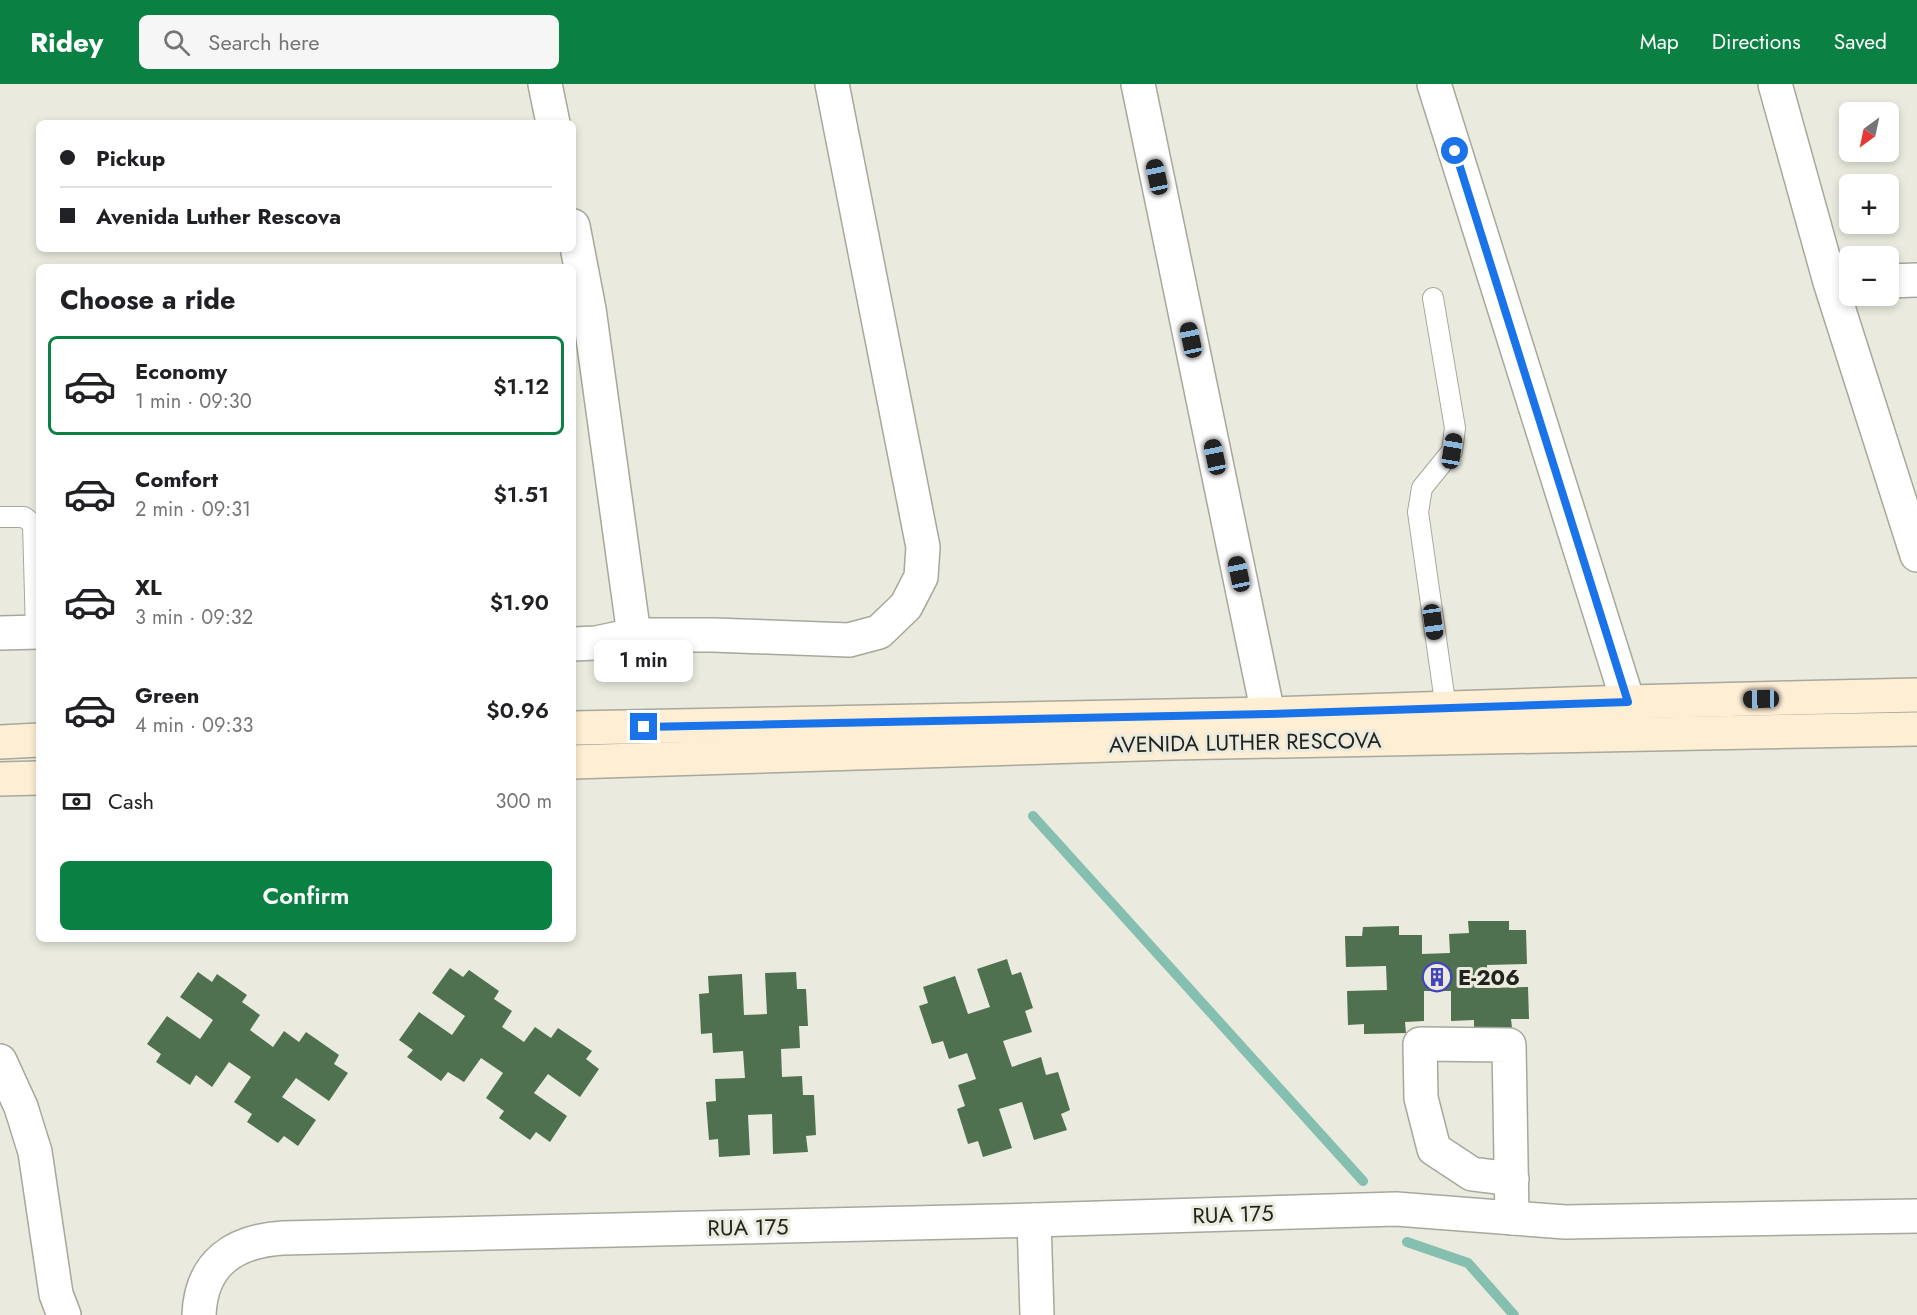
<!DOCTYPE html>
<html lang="en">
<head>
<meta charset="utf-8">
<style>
  :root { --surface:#fff; --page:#f6f6f6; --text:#202124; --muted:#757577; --line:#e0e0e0; --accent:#0b8043 }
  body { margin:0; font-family:Jost,sans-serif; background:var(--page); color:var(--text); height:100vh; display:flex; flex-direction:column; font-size:22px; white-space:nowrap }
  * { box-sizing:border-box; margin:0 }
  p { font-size:20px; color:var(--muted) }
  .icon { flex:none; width:33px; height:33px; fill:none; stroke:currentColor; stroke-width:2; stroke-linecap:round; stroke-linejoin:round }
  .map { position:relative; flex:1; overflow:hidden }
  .side { position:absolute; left:36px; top:180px; width:540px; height:678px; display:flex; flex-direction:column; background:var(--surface); border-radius:9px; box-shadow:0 3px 9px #0003 }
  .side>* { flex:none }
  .top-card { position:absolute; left:36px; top:36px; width:540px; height:132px; border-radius:9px; box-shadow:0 3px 9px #0003; display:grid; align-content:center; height:132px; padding:0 24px; background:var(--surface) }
  .needle { width:39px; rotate:213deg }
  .controls { position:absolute; left:1839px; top:18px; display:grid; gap:12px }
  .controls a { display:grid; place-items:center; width:60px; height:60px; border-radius:9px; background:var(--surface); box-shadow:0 3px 9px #0003; font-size:30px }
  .end { position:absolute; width:27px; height:27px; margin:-14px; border:8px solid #1a73e8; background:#fff; box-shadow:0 0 0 3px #fff }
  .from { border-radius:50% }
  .bubble { position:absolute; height:42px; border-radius:9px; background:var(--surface); box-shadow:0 3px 9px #0003; font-size:20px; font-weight:600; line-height:42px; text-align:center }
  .car { position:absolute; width:18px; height:36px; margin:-18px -9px; border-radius:8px; box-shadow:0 0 4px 2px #0007; background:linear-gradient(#222 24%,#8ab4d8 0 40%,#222 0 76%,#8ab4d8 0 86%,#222 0) }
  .top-card b { display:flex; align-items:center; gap:21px; height:57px; font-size:22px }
  .top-card b+b { border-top:2px solid var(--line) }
  .top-card i { width:15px; height:15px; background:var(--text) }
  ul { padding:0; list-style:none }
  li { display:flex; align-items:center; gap:18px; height:99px; margin:0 12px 9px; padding:0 12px; border:3px solid transparent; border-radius:9px }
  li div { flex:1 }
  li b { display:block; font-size:22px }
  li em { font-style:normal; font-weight:600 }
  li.selected { border-color:var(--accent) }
  li>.icon { width:54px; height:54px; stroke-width:1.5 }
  h2 { padding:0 24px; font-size:27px; line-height:72px }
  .pay { display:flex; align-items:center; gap:15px; height:66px; padding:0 24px; font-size:22px }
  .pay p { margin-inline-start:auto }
  .action { display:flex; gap:12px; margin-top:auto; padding:12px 24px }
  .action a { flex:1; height:69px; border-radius:9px; background:var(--accent); color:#fff; font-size:24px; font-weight:600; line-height:69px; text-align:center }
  header { display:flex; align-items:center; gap:36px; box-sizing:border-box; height:84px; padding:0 30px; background:var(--accent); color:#fff }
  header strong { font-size:28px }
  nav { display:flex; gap:33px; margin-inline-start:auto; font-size:21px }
  .search { width:420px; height:54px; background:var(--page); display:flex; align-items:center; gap:15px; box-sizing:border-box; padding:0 21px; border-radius:9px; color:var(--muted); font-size:22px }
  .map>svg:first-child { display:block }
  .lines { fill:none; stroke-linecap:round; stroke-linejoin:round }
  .stream { stroke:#84bfb0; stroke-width:10 }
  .building { fill:#507150 }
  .service-casing { stroke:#a6a89b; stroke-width:22 }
  .minor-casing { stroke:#a6a89b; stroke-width:36 }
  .secondary-casing { stroke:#a6a89b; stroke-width:36 }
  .service { stroke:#fff; stroke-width:20 }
  .minor { stroke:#fff; stroke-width:33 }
  .secondary { stroke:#feeed4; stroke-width:33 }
  .route { stroke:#1a73e8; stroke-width:8 }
  .labels { text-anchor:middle; stroke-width:6; stroke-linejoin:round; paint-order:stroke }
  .street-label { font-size:22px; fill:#22231e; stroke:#eaebde }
  .poi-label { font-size:22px; font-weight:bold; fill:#22231e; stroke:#eaebde; text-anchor:start }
</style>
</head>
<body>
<header>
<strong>Ridey</strong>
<div class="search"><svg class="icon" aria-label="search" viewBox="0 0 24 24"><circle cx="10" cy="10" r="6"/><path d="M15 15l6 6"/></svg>Search here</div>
<nav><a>Map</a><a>Directions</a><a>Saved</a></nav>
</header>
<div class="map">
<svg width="1917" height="1231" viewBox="0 0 1917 1231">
  <rect width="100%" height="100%" fill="#eaebde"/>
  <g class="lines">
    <g class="stream">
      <polyline points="1033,732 1363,1097"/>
      <polyline points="1407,1158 1468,1179 1514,1231"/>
    </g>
  </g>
  <g class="building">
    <polygon points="1468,837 1509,837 1509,846 1526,846 1527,880 1487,881 1488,904 1528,903 1529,935 1511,935 1512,944 1474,945 1474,936 1451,937 1451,907 1424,907 1424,937 1405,938 1406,949 1364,950 1364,940 1348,941 1347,907 1387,906 1386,882 1346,883 1345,852 1362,852 1363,843 1399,842 1399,851 1422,851 1422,870 1450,869 1449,850 1469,849"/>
    <polygon points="1007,875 1012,891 1021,888 1033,924 1025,927 1032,948 1003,957 1012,983 1041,973 1046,991 1058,988 1070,1026 1061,1030 1067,1046 1034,1056 1022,1018 999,1025 1012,1064 983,1073 978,1057 968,1060 957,1025 965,1022 958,1001 976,995 967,969 949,975 943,957 932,960 919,922 928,919 923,903 955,892 968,930 990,923 977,885"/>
    <polygon points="450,884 463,893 469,886 499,907 494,915 512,927 502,943 524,958 535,943 551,954 558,944 592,967 586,975 599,985 580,1013 548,990 534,1009 567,1032 550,1058 536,1048 530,1056 499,1034 504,1027 486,1014 503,989 481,974 464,998 448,988 441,997 407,973 413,966 399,956 419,928 452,951 465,932 432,909"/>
    <polygon points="198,888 212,898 217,890 247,911 242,918 260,931 250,946 273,963 284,947 299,958 306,948 339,971 334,980 348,989 329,1017 296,994 282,1013 316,1036 298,1062 284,1052 278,1059 247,1038 252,1030 234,1018 251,993 229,978 212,1003 196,991 190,1001 156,978 161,970 147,960 167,932 200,955 213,936 180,913"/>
    <polygon points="796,888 797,905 806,905 808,942 799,942 800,964 781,965 782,993 802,992 803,1011 814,1011 816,1051 806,1052 808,1068 773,1070 772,1030 748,1031 750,1071 719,1073 718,1055 709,1056 706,1018 716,1017 715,995 745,994 743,967 713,969 712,949 701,950 699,910 709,909 708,892 742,890 744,931 767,930 765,889"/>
  </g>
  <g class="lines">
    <g class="service-casing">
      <g id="service">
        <polyline points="1433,214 1455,344 1452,367 1422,404 1418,428 1446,625"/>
        <polyline points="0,433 24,433 33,440 36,548"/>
      </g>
    </g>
    <g class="minor-casing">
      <g id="minor">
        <polyline points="545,0 553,39"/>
        <polyline points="1138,0 1268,630"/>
        <polyline points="1434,0 1628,618"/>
        <polyline points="1775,0 1830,198 1917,471"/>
        <polyline points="573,142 589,225 634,551"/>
        <polyline points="1888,197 1917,196"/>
        <polyline points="0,549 39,548"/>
        <polyline points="573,560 596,559 634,551 713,551 849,556 879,548 906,522 921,493 923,463 832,0"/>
        <polyline points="0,977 21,1023 35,1068 56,1210 64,1231"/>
        <polyline points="1512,1095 1472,1090 1434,1065 1421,1014 1420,960 1509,961 1512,1134"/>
        <polyline points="1034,1136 1037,1231"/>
        <path d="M199,1231C201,1179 234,1157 283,1154L1034,1136L1396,1125L1565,1138L1917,1132"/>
      </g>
    </g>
    <g class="secondary-casing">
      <g id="secondary">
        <polyline points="573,644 1268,630 1628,618 1917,611"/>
        <polyline points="0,658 39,656"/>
        <polyline points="573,678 1172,659 1917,645"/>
        <polyline points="0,695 39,694"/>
      </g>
    </g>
    <use href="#service" class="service"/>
    <use href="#minor" class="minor"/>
    <use href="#secondary" class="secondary"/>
  </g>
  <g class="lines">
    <polyline class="route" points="644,643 1268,630 1628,618 1455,67"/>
  </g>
  <defs>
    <g id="building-ring" transform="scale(1.5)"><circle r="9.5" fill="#eaebde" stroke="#4344b9" stroke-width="1.5"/><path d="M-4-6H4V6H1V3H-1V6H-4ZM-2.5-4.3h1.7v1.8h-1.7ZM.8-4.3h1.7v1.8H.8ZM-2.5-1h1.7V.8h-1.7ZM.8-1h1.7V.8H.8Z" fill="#4344b9"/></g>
  </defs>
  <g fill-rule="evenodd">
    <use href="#building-ring" x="1437" y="893"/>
  </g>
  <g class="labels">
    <g class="street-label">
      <text transform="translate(1245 658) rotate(-1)" y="8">AVENIDA LUTHER RESCOVA</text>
      <text transform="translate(1233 1130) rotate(-2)" y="8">RUA 175</text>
      <text transform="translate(748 1143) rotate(-1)" y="8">RUA 175</text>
    </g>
    <g class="poi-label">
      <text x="1458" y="901">E-206</text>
    </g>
  </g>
</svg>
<div class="controls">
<a><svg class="needle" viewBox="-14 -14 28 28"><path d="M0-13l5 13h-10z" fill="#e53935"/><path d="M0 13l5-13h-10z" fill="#757577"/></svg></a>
<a>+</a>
<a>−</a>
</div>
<i class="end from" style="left:1455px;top:67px"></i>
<i class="end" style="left:644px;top:643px"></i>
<div class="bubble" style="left:594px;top:556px;width:99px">1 min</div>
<i class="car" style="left:1157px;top:93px;rotate:348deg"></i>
<i class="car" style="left:1191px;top:256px;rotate:348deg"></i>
<i class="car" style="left:1452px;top:367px;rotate:9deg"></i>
<i class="car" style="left:1215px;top:373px;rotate:348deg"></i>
<i class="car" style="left:1239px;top:490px;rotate:348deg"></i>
<i class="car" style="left:1433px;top:538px;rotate:172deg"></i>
<i class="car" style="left:1761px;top:615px;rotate:269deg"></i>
<div class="top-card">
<b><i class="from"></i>Pickup</b>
<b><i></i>Avenida Luther Rescova</b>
</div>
<section class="side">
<h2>Choose a ride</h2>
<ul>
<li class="selected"><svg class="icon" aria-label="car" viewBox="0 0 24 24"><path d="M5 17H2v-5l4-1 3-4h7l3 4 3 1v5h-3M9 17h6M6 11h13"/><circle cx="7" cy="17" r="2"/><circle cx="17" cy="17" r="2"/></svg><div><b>Economy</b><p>1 min · 09:30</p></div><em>$1.12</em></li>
<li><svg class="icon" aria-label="car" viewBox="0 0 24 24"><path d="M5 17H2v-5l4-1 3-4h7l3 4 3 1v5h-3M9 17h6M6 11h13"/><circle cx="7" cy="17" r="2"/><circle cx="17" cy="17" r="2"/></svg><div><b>Comfort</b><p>2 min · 09:31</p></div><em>$1.51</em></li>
<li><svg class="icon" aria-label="car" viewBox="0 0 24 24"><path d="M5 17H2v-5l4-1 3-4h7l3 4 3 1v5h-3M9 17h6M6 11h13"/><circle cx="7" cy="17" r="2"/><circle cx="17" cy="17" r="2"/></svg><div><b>XL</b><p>3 min · 09:32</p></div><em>$1.90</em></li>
<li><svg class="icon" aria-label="car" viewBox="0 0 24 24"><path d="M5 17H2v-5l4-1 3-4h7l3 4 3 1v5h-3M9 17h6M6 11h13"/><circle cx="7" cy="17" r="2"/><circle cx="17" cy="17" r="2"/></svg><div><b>Green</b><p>4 min · 09:33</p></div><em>$0.96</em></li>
</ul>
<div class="pay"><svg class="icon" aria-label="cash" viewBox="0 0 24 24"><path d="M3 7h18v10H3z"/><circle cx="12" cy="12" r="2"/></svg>Cash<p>300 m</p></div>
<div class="action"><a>Confirm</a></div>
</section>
</div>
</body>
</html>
